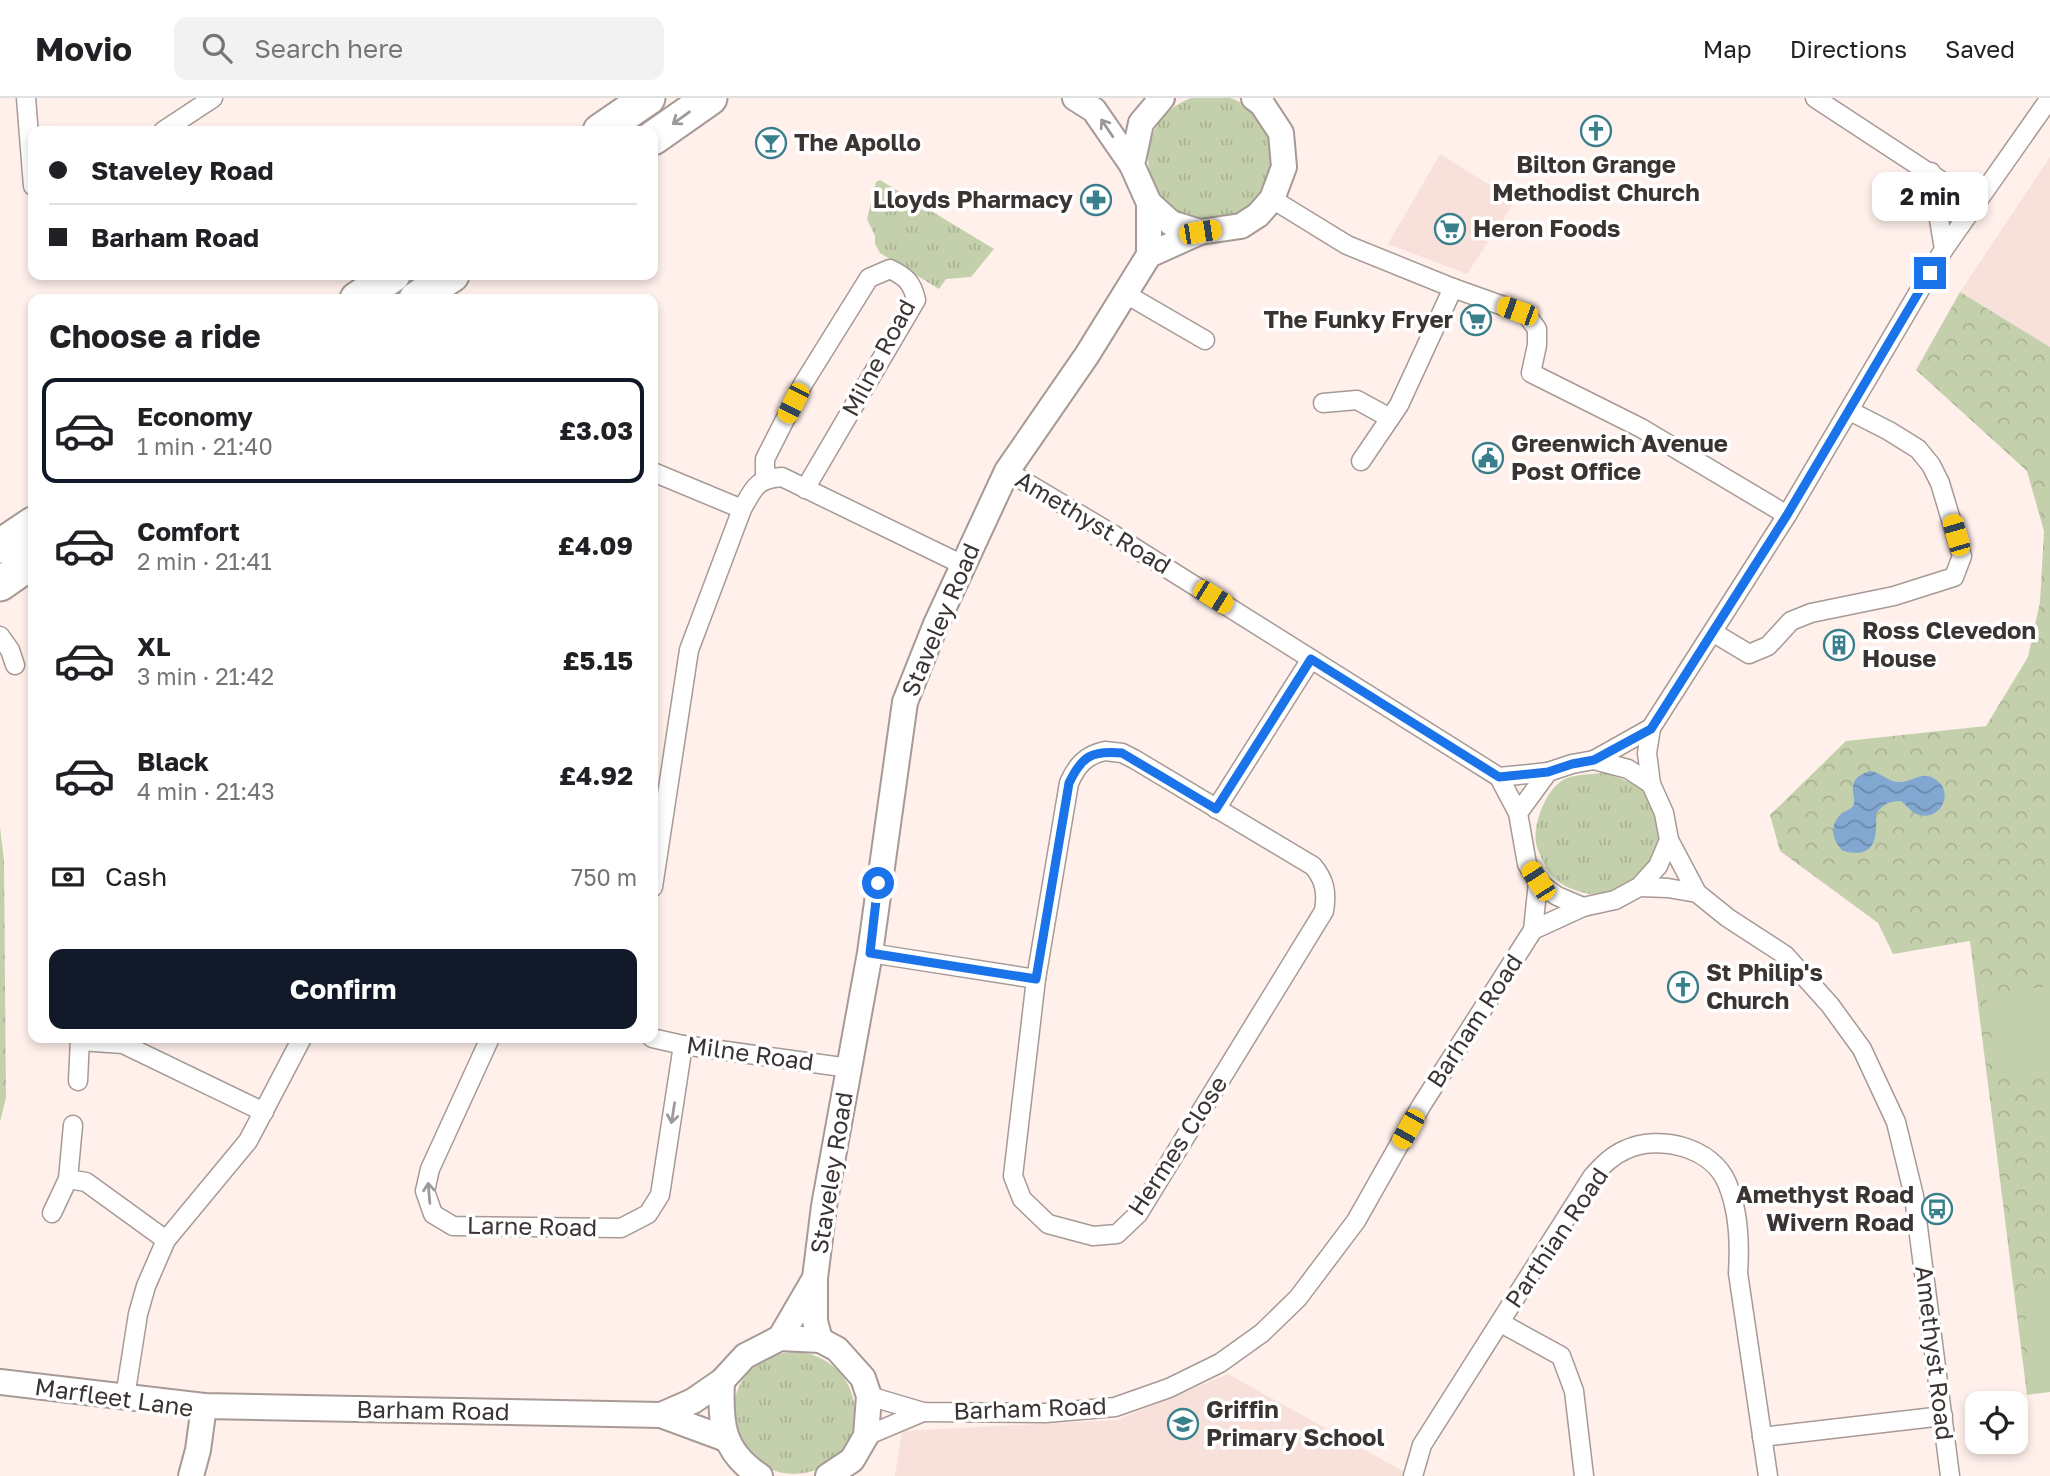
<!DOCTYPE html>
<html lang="en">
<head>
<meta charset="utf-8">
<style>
  :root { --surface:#fff; --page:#f2f2f2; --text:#202124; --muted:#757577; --line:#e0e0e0; --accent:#111827 }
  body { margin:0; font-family:"Golos Text",sans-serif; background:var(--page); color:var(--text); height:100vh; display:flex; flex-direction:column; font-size:26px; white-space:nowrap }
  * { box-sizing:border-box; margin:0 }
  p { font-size:23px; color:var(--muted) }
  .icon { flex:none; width:38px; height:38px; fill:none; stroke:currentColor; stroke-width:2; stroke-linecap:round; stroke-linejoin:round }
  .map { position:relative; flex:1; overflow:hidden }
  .drawer { position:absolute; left:28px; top:196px; width:630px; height:749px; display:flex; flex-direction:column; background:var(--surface); border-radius:14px; box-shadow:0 4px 10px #0003 }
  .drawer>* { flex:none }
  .guide { position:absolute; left:28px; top:28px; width:630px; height:154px; border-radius:14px; box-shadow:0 4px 10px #0003; display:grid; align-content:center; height:154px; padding:0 21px; background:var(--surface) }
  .tools { position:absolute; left:1965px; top:1293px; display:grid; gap:14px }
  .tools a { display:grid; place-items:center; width:63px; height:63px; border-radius:14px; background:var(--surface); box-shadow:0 4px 10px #0003; font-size:35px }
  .end { position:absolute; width:32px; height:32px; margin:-16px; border:9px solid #1a73e8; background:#fff; box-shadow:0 0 0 4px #fff }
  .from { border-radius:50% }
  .bubble { position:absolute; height:49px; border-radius:14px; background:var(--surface); box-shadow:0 4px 10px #0003; font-size:23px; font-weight:700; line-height:49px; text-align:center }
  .car { position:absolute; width:21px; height:42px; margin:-21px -10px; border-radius:9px; box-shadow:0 0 5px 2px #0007; background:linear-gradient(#f5c518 24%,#345 0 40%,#f5c518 0 76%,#345 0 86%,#f5c518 0) }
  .guide b { display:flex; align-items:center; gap:24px; height:66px; font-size:26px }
  .guide b+b { border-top:2px solid var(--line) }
  .guide i { width:18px; height:18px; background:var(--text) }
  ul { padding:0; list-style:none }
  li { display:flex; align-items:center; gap:21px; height:105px; margin:0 14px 10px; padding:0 7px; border:4px solid transparent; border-radius:14px }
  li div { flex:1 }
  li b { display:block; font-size:26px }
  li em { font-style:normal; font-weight:700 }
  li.current { border-color:var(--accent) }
  li>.icon { width:63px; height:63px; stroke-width:1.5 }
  h2 { padding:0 21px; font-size:32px; line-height:84px }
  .pay { display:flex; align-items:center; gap:18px; height:77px; padding:0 21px; font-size:26px }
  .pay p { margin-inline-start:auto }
  .cta { display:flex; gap:14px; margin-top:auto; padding:14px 21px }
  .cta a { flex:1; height:80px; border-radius:14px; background:var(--accent); color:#fff; font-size:28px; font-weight:700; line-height:80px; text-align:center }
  header { display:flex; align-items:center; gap:42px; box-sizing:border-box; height:98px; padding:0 35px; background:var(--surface); border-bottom:2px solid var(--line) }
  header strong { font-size:33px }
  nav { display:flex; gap:38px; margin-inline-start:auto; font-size:24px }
  .search { width:490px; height:63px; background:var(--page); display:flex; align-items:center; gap:18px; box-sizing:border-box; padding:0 24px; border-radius:14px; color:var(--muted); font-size:26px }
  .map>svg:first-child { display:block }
  .built { fill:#f7e1da }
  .grass { fill:url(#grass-tufts) }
  .park { fill:url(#park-crowns) }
  .pitch { fill:#c4d0ac }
  .water { fill:url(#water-waves) }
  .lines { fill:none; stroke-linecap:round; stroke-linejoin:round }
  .street-casing { stroke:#a79a95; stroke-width:21 }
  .secondary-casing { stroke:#a79a95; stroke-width:28 }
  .highway-casing { stroke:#a79a95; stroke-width:37 }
  .street { stroke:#fff; stroke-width:18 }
  .secondary { stroke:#fff; stroke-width:24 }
  .highway { stroke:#fff; stroke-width:33 }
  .oneway { stroke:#9c9a98 }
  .route { stroke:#1a73e8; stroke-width:9 }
  .labels { text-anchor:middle; stroke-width:7; stroke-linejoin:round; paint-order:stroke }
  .poi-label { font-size:24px; font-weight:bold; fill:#3a3432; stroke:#fff; text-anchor:start }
  .street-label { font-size:24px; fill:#3a3432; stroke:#fff }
</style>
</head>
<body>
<header>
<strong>Movio</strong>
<div class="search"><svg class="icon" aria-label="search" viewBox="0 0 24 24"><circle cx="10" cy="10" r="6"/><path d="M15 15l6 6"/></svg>Search here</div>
<nav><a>Map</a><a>Directions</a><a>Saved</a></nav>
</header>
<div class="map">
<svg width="2050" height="1378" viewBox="0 0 2050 1378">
  <defs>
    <pattern id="grass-tufts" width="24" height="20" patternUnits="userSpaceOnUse" patternTransform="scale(1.75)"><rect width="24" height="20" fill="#c4d0ac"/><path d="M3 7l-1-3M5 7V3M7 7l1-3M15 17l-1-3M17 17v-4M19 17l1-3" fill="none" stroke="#a9b394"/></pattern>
    <pattern id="park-crowns" width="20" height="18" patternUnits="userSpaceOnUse" patternTransform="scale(1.75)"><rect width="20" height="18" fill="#c4d0ac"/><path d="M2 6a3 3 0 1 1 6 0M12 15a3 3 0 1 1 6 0" fill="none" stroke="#a9b394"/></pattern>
    <pattern id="water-waves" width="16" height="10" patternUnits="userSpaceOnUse" patternTransform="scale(1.75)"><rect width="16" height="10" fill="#82a8d2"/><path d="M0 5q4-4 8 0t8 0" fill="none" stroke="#6b8aab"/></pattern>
  </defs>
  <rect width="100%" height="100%" fill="#fff0eb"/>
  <g class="built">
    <polygon points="1440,56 1515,103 1467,176 1388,146"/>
    <polygon points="2050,59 2050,249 1960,194"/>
    <polygon points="1228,1276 1412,1378 895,1378 902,1333 1117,1322"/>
  </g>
  <g class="grass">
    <circle cx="1211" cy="60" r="63"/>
    <polygon points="880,82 994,151 971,179 946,181 939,191 880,155 875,146 875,138 867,121 876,84"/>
    <path d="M1604,675C1620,680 1634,684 1647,696C1686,736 1633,816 1575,792C1560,787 1550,779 1544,765C1541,759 1537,751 1536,745C1533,724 1547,688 1567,680C1579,676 1592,676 1604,675Z"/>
    <circle cx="794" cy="1315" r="61"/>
  </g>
  <g class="park">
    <polygon points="1960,194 2050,249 2050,1294 2027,1297 1970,843 1893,856 1878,825 1780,753 1770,717 1846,643 1986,628 2028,559 2040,504 2044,433 2027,373 1916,272"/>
    <polygon points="0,729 4,762 6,1000 0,1024"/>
  </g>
  <g class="pitch">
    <polygon points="2050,888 2050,972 1997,979 1986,896"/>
    <polygon points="2050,1188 2050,1275 2033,1277 2022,1191"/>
  </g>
  <path class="water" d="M1870,673C1881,674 1889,685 1900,684C1913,684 1922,672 1935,681C1958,696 1936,729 1913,714C1909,711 1905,706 1901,703C1889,703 1883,706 1876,716C1877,742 1875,761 1843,753C1833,743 1829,730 1839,718C1843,714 1850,712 1853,708C1859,699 1841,682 1870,673Z"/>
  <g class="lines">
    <g class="street-casing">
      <g id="street">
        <polyline points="26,0 33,88"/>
        <polyline points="1815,0 1975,105"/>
        <polyline points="163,33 213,0"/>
        <polyline points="1931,74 1944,151"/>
        <polyline points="1272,101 1347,147 1453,190 1526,216 1537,231 1537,247 1531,275 1641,330 1787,417"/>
        <polyline points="1124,195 1205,242"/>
        <polyline points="1323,305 1357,302 1390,320"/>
        <polyline points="1361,363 1399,307 1453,190"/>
        <polyline points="1007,373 1114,437 1499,679 1518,715 1527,766 1538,784 1557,798 1583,809 1615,802 1639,789 1658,768 1669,742 1664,715 1651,686 1628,671 1594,662 1572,666 1548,674 1518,715"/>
        <polyline points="653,374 742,411"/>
        <path d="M765,381V361L803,286L869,180L890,171C906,179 912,184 916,202L805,391"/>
        <polyline points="1714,535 1749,556 1768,548 1791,523 1811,515 1894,498 1954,479 1962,458 1940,385 1931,367 1918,351 1889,333 1850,313"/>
        <polyline points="0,538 10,552 15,567"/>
        <path d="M1105,653L1122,655L1134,661L1313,768C1325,782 1327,795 1324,813L1138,1116L1117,1136L1093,1138L1048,1126L1022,1101L1013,1078L1036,881L1069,685C1077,667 1086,657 1105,653Z"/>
        <polyline points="1594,662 1651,630"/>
        <polyline points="1499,679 1548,674"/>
        <polyline points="1651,686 1647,655 1651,630 1787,417 1944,151 2050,0"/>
        <polyline points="1216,711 1311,561"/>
        <polyline points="1669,742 1697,795 1728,820 1785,857 1830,907 1862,951 1896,1024 1914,1098 1950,1378"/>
        <path d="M653,789L689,552L742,411C754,390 756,381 782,379L963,467"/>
        <polyline points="1639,789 1668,790 1697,795"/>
        <polyline points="1533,832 1583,809"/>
        <polyline points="870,855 1036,881"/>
        <polyline points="490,940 430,1071 425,1093 433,1116 453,1128 621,1130 648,1116 660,1097 683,947"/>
        <polyline points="652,940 683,947 849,970"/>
        <polyline points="80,943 123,946 264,1014"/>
        <polyline points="78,983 80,940"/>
        <polyline points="68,1081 86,1084 166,1142"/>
        <polyline points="52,1115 68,1081 73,1027"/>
        <polyline points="1501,1225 1561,1258 1574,1293 1584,1378"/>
        <polyline points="869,1298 923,1314 1046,1315 1115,1309 1169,1290 1220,1265 1262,1235 1298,1200 1356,1123 1421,1008 1533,832 1538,784"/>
        <polyline points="125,1299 138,1216 146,1188 166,1142 248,1043 302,940"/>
        <polyline points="866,1338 923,1314"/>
        <polyline points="1762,1339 1943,1318"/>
        <path d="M1413,1378L1422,1347L1592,1079C1602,1068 1611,1058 1625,1052C1659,1036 1712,1049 1727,1085C1739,1113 1740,1145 1738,1175L1768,1378"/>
      </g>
    </g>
    <g class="secondary-casing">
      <g id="secondary">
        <polyline points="1075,0 1094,12 1132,67"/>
        <polyline points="1162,0 1141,25 1132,67 1149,105 1171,125 1200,134 1241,128 1258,117 1272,101 1284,69 1281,35 1262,6 1254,0"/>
        <polyline points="1149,105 1149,157"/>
        <polyline points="780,1240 815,1180"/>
        <polyline points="820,1242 815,1223 815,1180 824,1108 870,855 905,604 936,526 1007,373 1087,257 1149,157 1200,134"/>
        <path d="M722,1283C720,1326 722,1353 760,1378"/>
        <polyline points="0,1284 204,1308 661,1317 726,1341"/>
        <polyline points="661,1317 693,1303 722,1283 745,1258 780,1240 820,1242 837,1251 863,1280 869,1298 866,1338 852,1362 828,1378"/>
        <polyline points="191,1378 198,1352 204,1308"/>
      </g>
    </g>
    <g class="highway-casing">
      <g id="highway">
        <polyline points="600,33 648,0"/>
        <polyline points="653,40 710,0"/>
        <polyline points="357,201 393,177"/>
        <polyline points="416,201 452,177"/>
        <polyline points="0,448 33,426"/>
        <polyline points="0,486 33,463"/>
      </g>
    </g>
    <use href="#street" class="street"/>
    <use href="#secondary" class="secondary"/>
    <use href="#highway" class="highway"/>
  </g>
  <defs><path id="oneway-shaft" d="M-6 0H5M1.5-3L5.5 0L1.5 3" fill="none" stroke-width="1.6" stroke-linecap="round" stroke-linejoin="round" transform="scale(1.75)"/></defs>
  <g class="oneway">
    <use href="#oneway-shaft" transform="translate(681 20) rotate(144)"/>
    <use href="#oneway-shaft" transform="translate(1107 30) rotate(-124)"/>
    <use href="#oneway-shaft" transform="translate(673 1015) rotate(99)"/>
    <use href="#oneway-shaft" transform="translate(429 1095) rotate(-95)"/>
  </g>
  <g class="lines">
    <path class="route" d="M878,785L870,855L1036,881L1069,685C1082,658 1092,652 1122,655L1216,711L1311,561L1499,679L1548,674L1572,666L1594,662L1651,631L1787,417L1930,175"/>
  </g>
  <defs>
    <g id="church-ring" transform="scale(1.575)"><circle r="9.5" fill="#fff" stroke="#3a7f8c" stroke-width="1.5"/><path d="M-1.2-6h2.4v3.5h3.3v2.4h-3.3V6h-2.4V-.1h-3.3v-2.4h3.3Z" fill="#3a7f8c"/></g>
    <g id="bar-ring" transform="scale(1.575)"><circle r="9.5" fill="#fff" stroke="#3a7f8c" stroke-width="1.5"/><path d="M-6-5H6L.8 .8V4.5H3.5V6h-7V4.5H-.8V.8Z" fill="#3a7f8c"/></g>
    <g id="pharmacy-ring" transform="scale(1.575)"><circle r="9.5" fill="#fff" stroke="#3a7f8c" stroke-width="1.5"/><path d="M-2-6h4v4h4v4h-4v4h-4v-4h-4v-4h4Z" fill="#3a7f8c"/></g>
    <g id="supermarket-ring" transform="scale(1.575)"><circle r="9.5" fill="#fff" stroke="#3a7f8c" stroke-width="1.5"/><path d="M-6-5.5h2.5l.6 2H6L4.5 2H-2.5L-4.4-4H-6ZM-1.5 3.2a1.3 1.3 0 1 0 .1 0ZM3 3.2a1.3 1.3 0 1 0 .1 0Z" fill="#3a7f8c"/></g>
    <g id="civic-ring" transform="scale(1.575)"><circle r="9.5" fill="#fff" stroke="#3a7f8c" stroke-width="1.5"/><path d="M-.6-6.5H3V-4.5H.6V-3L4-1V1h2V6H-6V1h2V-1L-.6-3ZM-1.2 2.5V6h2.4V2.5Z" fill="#3a7f8c"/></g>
    <g id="building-ring" transform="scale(1.575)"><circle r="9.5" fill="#fff" stroke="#3a7f8c" stroke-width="1.5"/><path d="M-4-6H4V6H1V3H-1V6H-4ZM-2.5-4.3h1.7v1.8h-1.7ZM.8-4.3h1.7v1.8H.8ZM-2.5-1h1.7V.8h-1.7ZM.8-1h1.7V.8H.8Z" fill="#3a7f8c"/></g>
    <g id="bus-ring" transform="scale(1.575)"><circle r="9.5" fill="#fff" stroke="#3a7f8c" stroke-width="1.5"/><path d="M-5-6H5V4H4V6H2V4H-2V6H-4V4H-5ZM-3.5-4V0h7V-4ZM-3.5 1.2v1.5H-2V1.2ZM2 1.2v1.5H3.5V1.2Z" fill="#3a7f8c"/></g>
    <g id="school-ring" transform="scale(1.575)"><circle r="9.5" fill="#fff" stroke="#3a7f8c" stroke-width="1.5"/><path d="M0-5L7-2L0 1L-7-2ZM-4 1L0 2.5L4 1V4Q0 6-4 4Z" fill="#3a7f8c"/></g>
  </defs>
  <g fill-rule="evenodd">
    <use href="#church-ring" x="1596" y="33"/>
    <use href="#bar-ring" x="771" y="45"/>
    <use href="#pharmacy-ring" x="1096" y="102"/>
    <use href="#supermarket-ring" x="1450" y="131"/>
    <use href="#supermarket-ring" x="1476" y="222"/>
    <use href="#civic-ring" x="1488" y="360"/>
    <use href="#building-ring" x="1839" y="547"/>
    <use href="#church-ring" x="1683" y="889"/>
    <use href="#bus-ring" x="1937" y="1111"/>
    <use href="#school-ring" x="1183" y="1326"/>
  </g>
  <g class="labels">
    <g class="poi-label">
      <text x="794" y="53">The Apollo</text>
      <text x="1596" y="75" text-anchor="middle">Bilton Grange<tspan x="1596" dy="28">Methodist Church</tspan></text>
      <text x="1073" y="110" text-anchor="end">Lloyds Pharmacy</text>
      <text x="1473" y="139">Heron Foods</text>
      <text x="1453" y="230" text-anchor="end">The Funky Fryer</text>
      <text x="1511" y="354">Greenwich Avenue<tspan x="1511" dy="28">Post Office</tspan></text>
      <text x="1862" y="541">Ross Clevedon<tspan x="1862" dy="28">House</tspan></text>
      <text x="1706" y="883">St Philip's<tspan x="1706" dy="28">Church</tspan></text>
      <text x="1914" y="1105" text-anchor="end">Amethyst Road<tspan x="1914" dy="28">Wivern Road</tspan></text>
      <text x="1206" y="1320">Griffin<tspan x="1206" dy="28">Primary School</tspan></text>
    </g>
    <g class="street-label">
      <text transform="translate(879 260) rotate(-62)" y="8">Milne Road</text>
      <text transform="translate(1093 425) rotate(31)" y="8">Amethyst Road</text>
      <text transform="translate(941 522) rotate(-67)" y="8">Staveley Road</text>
      <text transform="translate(1475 923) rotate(-57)" y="8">Barham Road</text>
      <text transform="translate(750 956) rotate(8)" y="8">Milne Road</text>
      <text transform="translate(1178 1048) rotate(-57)" y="8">Hermes Close</text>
      <text transform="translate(832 1075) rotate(-81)" y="8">Staveley Road</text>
      <text transform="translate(532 1129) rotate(1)" y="8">Larne Road</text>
      <text transform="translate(1557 1140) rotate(-56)" y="8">Parthian Road</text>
      <text transform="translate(1934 1255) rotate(83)" y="8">Amethyst Road</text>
      <text transform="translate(114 1300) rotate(8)" y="8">Marfleet Lane</text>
      <text transform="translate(1030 1311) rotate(-2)" y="8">Barham Road</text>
      <text transform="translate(433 1313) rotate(1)" y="8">Barham Road</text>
    </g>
  </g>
</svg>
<div class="tools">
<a><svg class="icon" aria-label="locate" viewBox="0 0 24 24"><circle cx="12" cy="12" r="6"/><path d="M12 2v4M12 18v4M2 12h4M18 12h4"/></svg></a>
</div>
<i class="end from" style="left:878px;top:785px"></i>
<i class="end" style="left:1930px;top:175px"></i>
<div class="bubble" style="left:1872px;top:74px;width:116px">2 min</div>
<i class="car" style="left:1200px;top:134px;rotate:81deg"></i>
<i class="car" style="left:1517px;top:213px;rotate:290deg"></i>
<i class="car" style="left:793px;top:305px;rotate:207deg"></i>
<i class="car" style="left:1956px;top:437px;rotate:344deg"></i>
<i class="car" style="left:1213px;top:499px;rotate:122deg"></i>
<i class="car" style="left:1538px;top:783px;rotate:327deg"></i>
<i class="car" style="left:1408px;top:1031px;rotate:209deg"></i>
<div class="guide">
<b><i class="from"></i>Staveley Road</b>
<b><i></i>Barham Road</b>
</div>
<section class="drawer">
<h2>Choose a ride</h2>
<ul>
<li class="current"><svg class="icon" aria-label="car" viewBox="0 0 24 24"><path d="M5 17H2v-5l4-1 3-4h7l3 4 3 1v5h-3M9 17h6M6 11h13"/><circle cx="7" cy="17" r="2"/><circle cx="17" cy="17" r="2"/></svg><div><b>Economy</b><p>1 min · 21:40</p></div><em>£3.03</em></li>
<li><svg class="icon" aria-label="car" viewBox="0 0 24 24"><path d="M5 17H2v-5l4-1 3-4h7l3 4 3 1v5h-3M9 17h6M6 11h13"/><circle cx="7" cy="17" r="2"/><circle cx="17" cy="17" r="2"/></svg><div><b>Comfort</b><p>2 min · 21:41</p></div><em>£4.09</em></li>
<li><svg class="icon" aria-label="car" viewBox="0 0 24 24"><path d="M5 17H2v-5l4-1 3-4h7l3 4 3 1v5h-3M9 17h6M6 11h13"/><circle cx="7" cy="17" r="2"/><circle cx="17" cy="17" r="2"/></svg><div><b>XL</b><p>3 min · 21:42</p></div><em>£5.15</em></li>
<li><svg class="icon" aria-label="car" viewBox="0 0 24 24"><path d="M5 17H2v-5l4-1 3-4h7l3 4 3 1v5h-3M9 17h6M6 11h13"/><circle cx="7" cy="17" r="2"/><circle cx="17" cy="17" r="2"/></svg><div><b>Black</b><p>4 min · 21:43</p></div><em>£4.92</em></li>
</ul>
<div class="pay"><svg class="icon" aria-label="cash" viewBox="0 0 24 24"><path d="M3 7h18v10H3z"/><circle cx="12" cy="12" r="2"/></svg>Cash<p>750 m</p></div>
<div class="cta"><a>Confirm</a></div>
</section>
</div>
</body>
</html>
